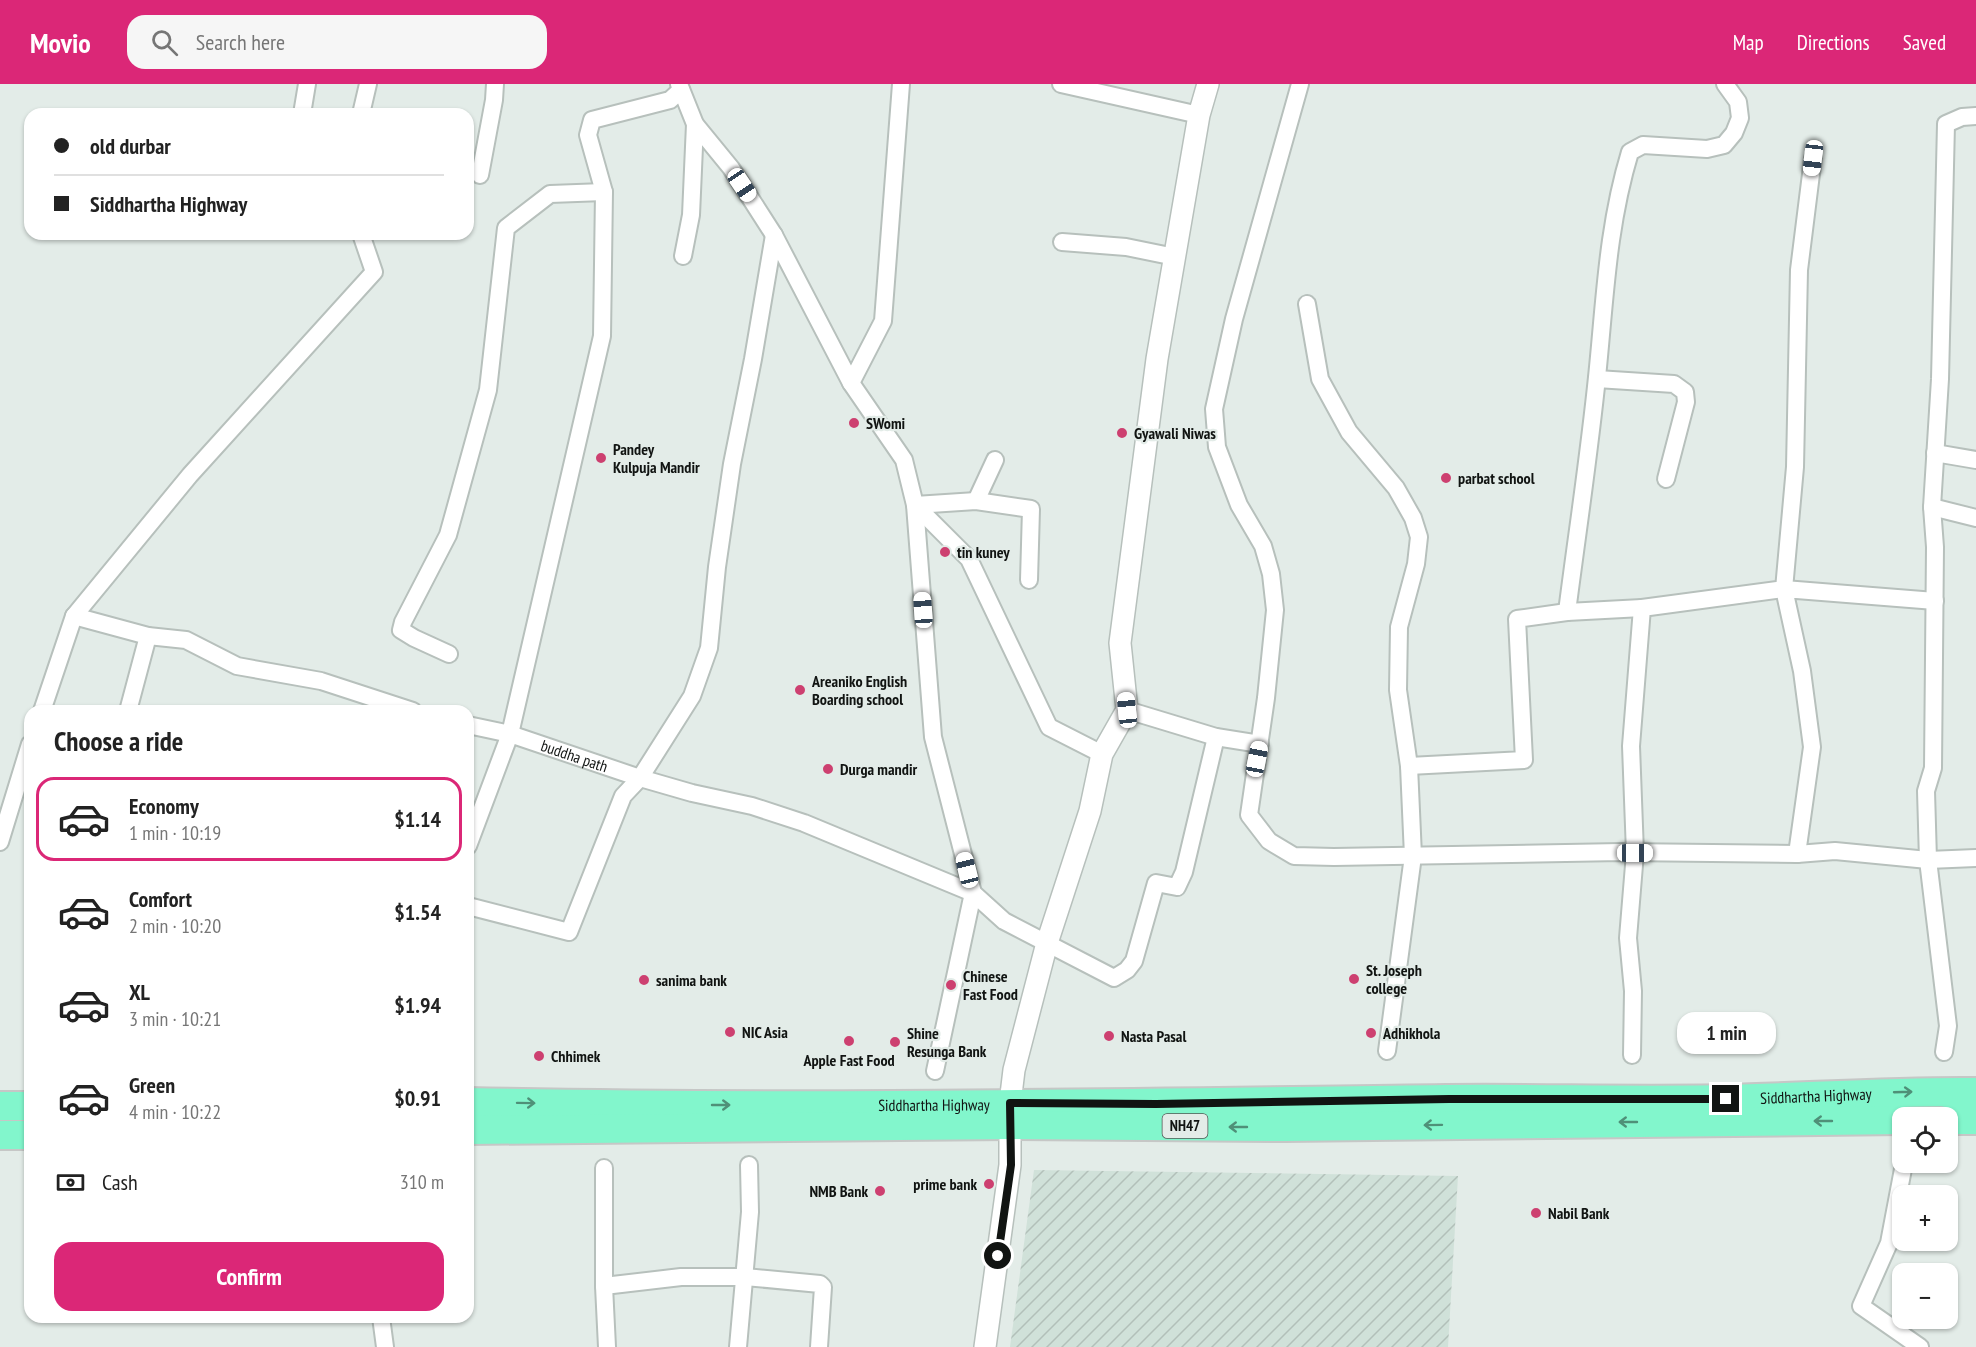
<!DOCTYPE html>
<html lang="en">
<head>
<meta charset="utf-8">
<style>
  :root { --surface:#fff; --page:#f6f6f6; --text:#222; --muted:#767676; --line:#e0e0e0; --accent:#db2777 }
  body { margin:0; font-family:"PT Sans Narrow",sans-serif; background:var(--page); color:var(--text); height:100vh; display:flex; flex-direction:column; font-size:22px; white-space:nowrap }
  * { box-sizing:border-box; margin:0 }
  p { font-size:20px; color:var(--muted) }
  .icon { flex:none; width:33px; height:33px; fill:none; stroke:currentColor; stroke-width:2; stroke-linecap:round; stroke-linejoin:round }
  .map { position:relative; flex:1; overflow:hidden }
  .details { position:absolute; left:24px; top:621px; width:450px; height:618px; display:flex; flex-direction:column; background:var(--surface); border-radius:18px; box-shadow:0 2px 4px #0004 }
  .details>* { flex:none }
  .banner { position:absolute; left:24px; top:24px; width:450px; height:132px; border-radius:18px; box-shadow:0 2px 4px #0004; display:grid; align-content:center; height:132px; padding:0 30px; background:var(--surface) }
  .tools { position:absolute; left:1892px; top:1023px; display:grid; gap:12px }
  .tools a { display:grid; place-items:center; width:66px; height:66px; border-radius:12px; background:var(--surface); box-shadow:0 2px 4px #0004; font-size:30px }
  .end { position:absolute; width:27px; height:27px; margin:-14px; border:8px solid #111412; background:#fff; box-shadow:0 0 0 3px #fff }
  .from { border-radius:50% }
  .bubble { position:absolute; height:42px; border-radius:18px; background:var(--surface); box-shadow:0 2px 4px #0004; font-size:20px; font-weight:700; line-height:42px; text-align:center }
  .car { position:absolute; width:18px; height:36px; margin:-18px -9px; border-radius:8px; box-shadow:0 0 4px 2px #0007; background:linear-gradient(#fff 24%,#345 0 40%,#fff 0 76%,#345 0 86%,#fff 0) }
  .banner b { display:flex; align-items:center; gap:21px; height:57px; font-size:22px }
  .banner b+b { border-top:2px solid var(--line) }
  .banner i { width:15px; height:15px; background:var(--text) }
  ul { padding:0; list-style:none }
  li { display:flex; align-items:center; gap:18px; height:84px; margin:0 12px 9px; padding:0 18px; border:3px solid transparent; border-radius:18px }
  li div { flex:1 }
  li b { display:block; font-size:22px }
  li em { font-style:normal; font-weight:700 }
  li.active { border-color:var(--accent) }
  li>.icon { width:54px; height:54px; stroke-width:1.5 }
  h2 { padding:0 30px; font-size:27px; line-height:72px }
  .pay { display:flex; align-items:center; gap:15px; height:66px; padding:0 30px; font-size:22px }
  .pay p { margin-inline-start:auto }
  .button { display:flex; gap:12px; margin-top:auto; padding:12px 30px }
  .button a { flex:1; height:69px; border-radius:18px; background:var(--accent); color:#fff; font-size:24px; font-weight:700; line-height:69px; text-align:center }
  header { display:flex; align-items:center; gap:36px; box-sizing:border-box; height:84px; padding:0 30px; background:var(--accent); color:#fff }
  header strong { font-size:28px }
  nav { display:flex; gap:33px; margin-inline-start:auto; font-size:21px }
  .search { width:420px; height:54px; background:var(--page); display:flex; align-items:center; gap:15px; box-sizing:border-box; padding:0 21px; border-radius:18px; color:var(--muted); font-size:22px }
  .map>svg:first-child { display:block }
  .industrial { fill:url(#industrial-furrows) }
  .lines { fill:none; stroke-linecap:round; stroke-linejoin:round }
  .minor-casing { stroke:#b7c0bc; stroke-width:20 }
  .tertiary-casing { stroke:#b7c0bc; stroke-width:24 }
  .trunk-casing { stroke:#c6c7c6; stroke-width:32 }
  .minor { stroke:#fff; stroke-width:16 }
  .tertiary { stroke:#fff; stroke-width:21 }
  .trunk { stroke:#82f6cc; stroke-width:28 }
  .oneway { stroke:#4f9078 }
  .route { stroke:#111412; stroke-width:8 }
  .poi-dot { fill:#cd4070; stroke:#e3ece8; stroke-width:2 }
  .labels { text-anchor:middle; stroke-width:4.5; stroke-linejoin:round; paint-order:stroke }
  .shield { fill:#e3ece8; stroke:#505552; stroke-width:1.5 }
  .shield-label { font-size:15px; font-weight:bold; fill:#111412 }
  .poi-label { font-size:16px; font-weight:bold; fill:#111412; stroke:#e3ece8; text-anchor:start }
  .street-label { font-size:16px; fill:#111412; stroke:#e3ece8 }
</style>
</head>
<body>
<header>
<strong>Movio</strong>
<div class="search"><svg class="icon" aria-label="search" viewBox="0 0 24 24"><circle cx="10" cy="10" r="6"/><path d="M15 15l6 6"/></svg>Search here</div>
<nav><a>Map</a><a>Directions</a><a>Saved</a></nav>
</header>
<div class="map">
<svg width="1976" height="1263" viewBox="0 0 1976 1263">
  <defs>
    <pattern id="industrial-furrows" width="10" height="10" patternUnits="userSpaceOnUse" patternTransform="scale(1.5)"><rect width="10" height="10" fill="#d0e1d9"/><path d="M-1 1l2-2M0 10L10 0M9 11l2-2" fill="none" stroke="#b2c0b9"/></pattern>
  </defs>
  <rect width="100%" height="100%" fill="#e3ece8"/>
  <polygon class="industrial" points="1034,1086 1458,1092 1448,1263 1010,1263"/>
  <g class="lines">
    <g class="minor-casing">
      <g id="minor">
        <polyline points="679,0 695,40 731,84 774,151 851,299 904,376 915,421 969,475 1049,643 1102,670"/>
        <polyline points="1061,0 1199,31"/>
        <polyline points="1300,0 1234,235 1214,325 1217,363 1239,421 1263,462 1271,490 1275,526 1266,614 1249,731 1269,757 1294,772 1334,773 1621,768 1797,770 1835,767 1928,776 1976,774"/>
        <polyline points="302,30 307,0"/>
        <polyline points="361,30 368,0"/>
        <polyline points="480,91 494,16 495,0"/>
        <polyline points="1062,158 1126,163 1175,173"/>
        <polyline points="683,172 691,131 695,40"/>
        <polyline points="1307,220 1320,295 1349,348 1396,404 1413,434 1419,453 1416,480 1399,543 1398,606 1409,682 1413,772 1387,967"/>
        <polyline points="1597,295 1674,300 1685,308 1686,318 1666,395"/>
        <polyline points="851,299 883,237 901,0"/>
        <polyline points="1935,369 1976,376"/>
        <polyline points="976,417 995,376"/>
        <polyline points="1932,423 1976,434"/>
        <path d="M1567,528C1577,450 1589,372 1597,293C1605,216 1607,144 1630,68L1643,61L1707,65L1724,61L1734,49L1740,34L1738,18L1725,0"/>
        <polyline points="74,532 148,552 186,556 237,582 321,597 413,627"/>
        <polyline points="449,570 414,554 401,546 403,538 448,451 488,306 506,144 550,110 604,108"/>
        <polyline points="1127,626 1216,653 1260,660"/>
        <polyline points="42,627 74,532 190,391 374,188 361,150"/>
        <polyline points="128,627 148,552"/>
        <path id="s1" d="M468,641L510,650L640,694L692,709L752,722L804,739L973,809L1004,837L1114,894L1127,886L1134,877L1156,799L1177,803L1184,788L1216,653"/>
        <polyline points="1409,682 1524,676 1517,535 1567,528 1642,524"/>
        <polyline points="0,758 30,660"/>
        <polyline points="468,762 510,650 602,252 604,108 588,51 592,36 670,16 681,6"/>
        <polyline points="1797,770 1812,663 1802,587 1784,505 1935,517"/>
        <polyline points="468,822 569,848 623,712 640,694 692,612 709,564 717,483 732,380 753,275 774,151"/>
        <polyline points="1944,968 1948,942 1928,776 1926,707 1933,684 1935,463 1932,423 1940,295 1946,40 1962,33 1976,32"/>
        <polyline points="1632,971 1633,907 1628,854 1635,769 1631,662 1642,524 1784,505 1795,383 1799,186 1813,74"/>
        <polyline points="935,987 973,809 933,653 915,421 976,417 1031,425 1029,496"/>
        <polyline points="604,1084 604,1202 607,1263"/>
        <polyline points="1903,1085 1889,1159 1861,1222 1920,1263"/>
        <polyline points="604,1202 681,1193 745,1193 820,1200 823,1203 819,1263"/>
        <polyline points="381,1233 385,1263"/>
        <polyline points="738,1263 750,1128 749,1081"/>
      </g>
    </g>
    <g class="tertiary-casing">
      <polyline id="tertiary" points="985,1263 1010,1081 1010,1019 1014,986 1047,859 1090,727 1102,670 1127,626 1120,559 1157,275 1199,31 1208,0"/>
    </g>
    <g class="trunk-casing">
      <g id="trunk">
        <path id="s2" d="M468,1018C794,1025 1120,1019 1446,1015C1539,1014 1633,1017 1726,1015C1809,1013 1893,1007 1976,1008"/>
        <polyline points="0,1022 30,1022"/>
        <polyline points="1947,1036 1976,1036"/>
        <polyline points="468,1046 1010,1041 1286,1043 1902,1036"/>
        <polyline points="0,1051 30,1051"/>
      </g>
    </g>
    <use href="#minor" class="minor"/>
    <use href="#tertiary" class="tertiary"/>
    <use href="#trunk" class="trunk"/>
  </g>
  <defs><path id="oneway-shaft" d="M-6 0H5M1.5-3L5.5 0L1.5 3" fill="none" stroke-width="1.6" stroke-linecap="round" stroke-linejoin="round" transform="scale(1.5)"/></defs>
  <g class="oneway">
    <use href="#oneway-shaft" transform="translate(1903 1008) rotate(-2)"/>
    <use href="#oneway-shaft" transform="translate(526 1019) rotate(1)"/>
    <use href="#oneway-shaft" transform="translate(721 1021)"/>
    <use href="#oneway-shaft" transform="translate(1823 1037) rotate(180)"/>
    <use href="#oneway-shaft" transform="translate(1628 1038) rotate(180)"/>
    <use href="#oneway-shaft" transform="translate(1433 1041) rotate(179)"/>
    <use href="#oneway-shaft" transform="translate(1238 1043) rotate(-180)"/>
  </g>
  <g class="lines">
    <polyline class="route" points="998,1172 1011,1081 1010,1019 1156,1020 1449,1015 1726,1015"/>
  </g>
  <g class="poi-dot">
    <circle cx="854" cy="339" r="6"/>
    <circle cx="1122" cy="349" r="6"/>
    <circle cx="601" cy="374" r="6"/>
    <circle cx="1446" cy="394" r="6"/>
    <circle cx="945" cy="468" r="6"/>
    <circle cx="800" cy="606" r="6"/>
    <circle cx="828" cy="685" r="6"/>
    <circle cx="1354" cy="895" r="6"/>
    <circle cx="644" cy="896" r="6"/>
    <circle cx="951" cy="901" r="6"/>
    <circle cx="730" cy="948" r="6"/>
    <circle cx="1371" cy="949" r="6"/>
    <circle cx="1109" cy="952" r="6"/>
    <circle cx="849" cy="957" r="6"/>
    <circle cx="895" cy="958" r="6"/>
    <circle cx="539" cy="972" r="6"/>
    <circle cx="989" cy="1100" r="6"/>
    <circle cx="880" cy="1107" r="6"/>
    <circle cx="1536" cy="1129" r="6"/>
  </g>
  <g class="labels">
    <rect class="shield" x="1162.5" y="1030" width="45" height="24" rx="4.5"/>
    <g class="shield-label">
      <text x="1185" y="1047">NH47</text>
    </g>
    <g class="poi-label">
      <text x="866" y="345">SWomi</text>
      <text x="1134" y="355">Gyawali Niwas</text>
      <text x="613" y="371">Pandey<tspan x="613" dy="18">Kulpuja Mandir</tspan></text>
      <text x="1458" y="400">parbat school</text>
      <text x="957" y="474">tin kuney</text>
      <text x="812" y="603">Areaniko English<tspan x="812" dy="18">Boarding school</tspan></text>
      <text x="840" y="691">Durga mandir</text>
      <text x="1366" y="892">St. Joseph<tspan x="1366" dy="18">college</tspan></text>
      <text x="963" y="898">Chinese<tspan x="963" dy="18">Fast Food</tspan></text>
      <text x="656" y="902">sanima bank</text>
      <text x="742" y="954">NIC Asia</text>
      <text x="907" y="955">Shine<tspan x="907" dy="18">Resunga Bank</tspan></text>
      <text x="1383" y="955">Adhikhola</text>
      <text x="1121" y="958">Nasta Pasal</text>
      <text x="551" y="978">Chhimek</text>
      <text x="849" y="982" text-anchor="middle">Apple Fast Food</text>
      <text x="977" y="1106" text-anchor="end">prime bank</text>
      <text x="868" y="1113" text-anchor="end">NMB Bank</text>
      <text x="1548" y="1135">Nabil Bank</text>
    </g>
    <g class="street-label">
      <text dy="6" stroke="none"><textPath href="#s1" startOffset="111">buddha path</textPath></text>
      <text dy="6" stroke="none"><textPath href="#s2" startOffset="1348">Siddhartha Highway</textPath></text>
      <text dy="6" stroke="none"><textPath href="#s2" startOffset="466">Siddhartha Highway</textPath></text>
    </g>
  </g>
</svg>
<div class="tools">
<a><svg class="icon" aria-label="locate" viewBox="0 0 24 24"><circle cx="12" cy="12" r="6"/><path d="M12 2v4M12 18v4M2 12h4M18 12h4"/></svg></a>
<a>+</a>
<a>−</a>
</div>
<i class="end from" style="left:998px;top:1172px"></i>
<i class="end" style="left:1726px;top:1015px"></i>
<div class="bubble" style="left:1677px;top:928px;width:99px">1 min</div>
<i class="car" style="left:1813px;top:74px;rotate:187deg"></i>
<i class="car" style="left:742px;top:101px;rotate:146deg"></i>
<i class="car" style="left:923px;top:526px;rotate:356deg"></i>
<i class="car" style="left:1127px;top:626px;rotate:354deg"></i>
<i class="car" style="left:1257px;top:675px;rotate:11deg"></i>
<i class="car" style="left:1635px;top:769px;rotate:90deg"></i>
<i class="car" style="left:967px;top:786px;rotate:346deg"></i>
<div class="banner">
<b><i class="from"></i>old durbar</b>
<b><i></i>Siddhartha Highway</b>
</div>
<section class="details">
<h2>Choose a ride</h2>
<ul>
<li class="active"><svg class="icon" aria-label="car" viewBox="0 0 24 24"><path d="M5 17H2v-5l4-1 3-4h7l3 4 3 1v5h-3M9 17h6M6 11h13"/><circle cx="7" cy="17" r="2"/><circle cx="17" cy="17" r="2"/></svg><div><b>Economy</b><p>1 min · 10:19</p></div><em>$1.14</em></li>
<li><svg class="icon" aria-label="car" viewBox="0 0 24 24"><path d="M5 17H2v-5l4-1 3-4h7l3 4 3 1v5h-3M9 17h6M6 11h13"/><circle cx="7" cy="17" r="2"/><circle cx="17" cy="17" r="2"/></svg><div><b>Comfort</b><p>2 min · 10:20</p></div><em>$1.54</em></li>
<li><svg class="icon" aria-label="car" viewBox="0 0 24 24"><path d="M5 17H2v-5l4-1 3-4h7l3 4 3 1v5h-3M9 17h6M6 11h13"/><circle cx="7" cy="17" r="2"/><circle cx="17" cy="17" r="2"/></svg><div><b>XL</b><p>3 min · 10:21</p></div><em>$1.94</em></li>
<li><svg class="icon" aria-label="car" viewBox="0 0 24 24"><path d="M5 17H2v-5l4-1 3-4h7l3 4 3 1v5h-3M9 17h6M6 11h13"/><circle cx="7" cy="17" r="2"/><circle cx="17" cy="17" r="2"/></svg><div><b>Green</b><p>4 min · 10:22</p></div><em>$0.91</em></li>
</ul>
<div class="pay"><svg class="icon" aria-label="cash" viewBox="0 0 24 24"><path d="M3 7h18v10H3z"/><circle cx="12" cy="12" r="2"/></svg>Cash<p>310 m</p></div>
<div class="button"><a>Confirm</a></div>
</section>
</div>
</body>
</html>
